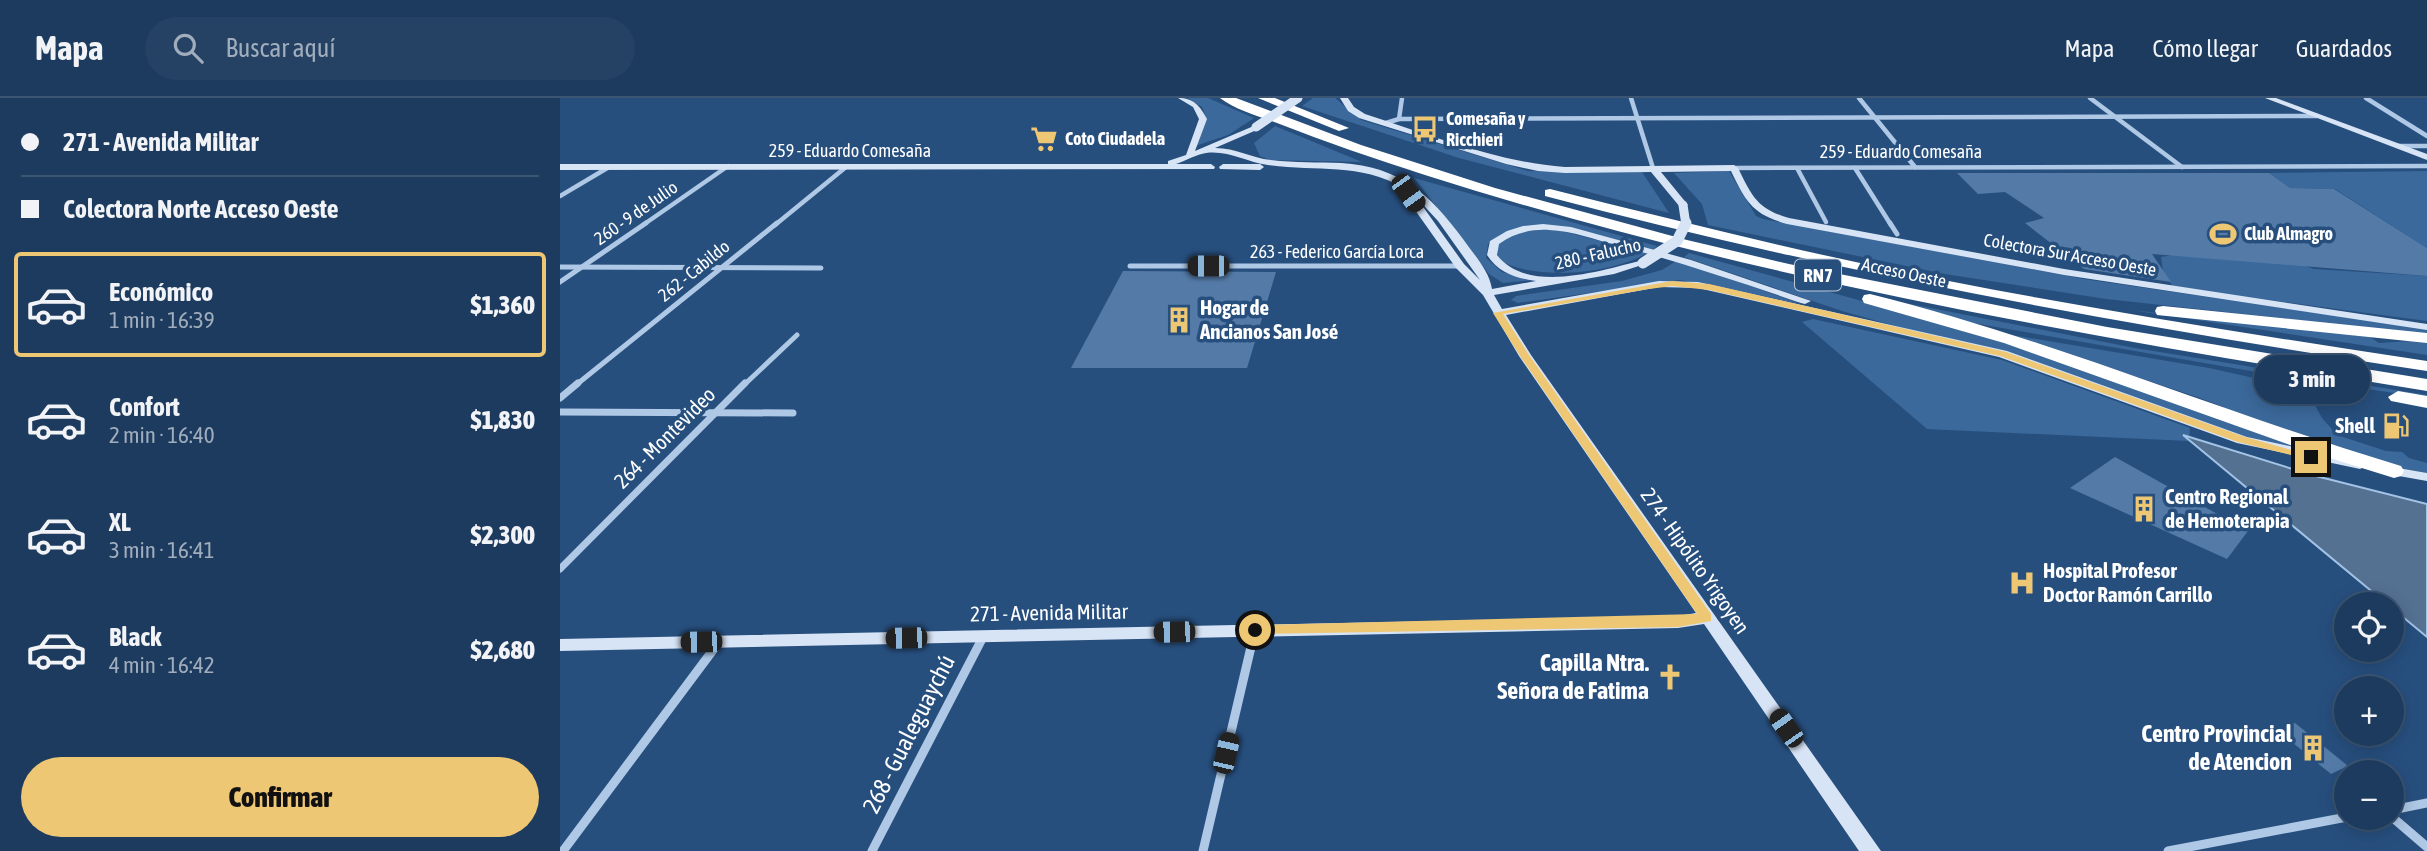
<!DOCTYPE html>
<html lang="es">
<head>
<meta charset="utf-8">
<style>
  :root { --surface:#1d3b5e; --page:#254264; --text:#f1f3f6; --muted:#a0adbc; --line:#3b5573; --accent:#edc774 }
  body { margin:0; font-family:"Asap Condensed",sans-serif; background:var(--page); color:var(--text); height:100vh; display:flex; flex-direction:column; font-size:26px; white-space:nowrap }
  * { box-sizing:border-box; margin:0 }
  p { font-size:23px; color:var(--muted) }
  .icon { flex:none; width:38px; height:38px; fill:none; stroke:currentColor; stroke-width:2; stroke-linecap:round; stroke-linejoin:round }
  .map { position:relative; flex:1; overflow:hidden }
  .panel { display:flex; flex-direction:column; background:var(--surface); width:560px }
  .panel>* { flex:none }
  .hud { display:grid; align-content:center; height:154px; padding:0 21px; background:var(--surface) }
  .tools { position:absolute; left:1774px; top:494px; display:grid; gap:14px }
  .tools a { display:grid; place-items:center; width:70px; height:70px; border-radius:50%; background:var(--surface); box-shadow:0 4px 18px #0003,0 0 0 2px var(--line); font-size:35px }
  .end { position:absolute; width:32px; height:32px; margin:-16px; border:9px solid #edc774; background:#111; box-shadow:0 0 0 4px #111 }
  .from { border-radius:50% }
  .bubble { position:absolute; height:49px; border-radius:24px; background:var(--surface); box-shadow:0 4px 18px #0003,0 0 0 2px var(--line); font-size:23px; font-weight:800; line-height:49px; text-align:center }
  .car { position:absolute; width:21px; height:42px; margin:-21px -10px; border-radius:9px; box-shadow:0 0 5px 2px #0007; background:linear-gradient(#222 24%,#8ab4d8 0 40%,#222 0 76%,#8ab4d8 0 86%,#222 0) }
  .hud b { display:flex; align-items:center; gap:24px; height:66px; font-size:26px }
  .hud b+b { border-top:2px solid var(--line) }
  .hud i { width:18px; height:18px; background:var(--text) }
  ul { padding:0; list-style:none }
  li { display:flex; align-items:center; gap:21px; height:105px; margin:0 14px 10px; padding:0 7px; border:4px solid transparent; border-radius:7px }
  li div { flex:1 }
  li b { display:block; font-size:26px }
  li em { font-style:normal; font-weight:800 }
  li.current { border-color:var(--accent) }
  li>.icon { width:63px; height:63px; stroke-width:1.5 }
  .button { display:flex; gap:14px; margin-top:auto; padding:14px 21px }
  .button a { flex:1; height:80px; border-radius:42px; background:var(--accent); color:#111; font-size:28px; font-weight:800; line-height:80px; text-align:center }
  header { display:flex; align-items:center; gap:42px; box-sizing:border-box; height:98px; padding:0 35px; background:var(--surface); border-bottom:2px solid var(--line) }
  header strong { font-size:33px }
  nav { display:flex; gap:38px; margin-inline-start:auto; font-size:24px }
  .search { width:490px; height:63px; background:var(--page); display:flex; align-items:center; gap:18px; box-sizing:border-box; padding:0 24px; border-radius:38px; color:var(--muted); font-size:26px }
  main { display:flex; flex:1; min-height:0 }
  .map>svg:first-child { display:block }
  .green { fill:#3b699b }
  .water { fill:#547192; stroke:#a2c3e5; stroke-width:2 }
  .building { fill:#547ba8 }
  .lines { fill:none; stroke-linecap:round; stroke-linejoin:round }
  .street-far3 { stroke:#aec8e5; stroke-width:4.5 }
  .street-far2 { stroke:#aec8e5; stroke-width:5 }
  .street-far1 { stroke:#aec8e5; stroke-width:7 }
  .street { stroke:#aec8e5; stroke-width:9 }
  .secondary { fill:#d7e4f5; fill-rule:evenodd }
  .highway { fill:#fff; fill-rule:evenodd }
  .secondary-bridge-far1 { stroke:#d7e4f5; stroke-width:9 }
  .secondary-bridge { stroke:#d7e4f5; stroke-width:11 }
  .route { fill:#edc774 }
  .labels { text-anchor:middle; stroke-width:7; stroke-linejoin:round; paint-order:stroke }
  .far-poi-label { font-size:18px; font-weight:bold; fill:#fff; stroke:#274f7e; text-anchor:start }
  .far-street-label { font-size:18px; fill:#fff; stroke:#274f7e }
  .shield { fill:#274f7e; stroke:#becad8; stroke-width:2 }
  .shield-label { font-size:19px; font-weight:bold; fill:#fff }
  .poi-label { font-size:21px; font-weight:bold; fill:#fff; stroke:#274f7e; text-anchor:start }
  .street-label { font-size:21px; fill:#fff; stroke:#274f7e }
  .near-poi-label { font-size:24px; font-weight:bold; fill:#fff; stroke:#274f7e; text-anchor:end }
  .near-street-label { font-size:24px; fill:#fff; stroke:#274f7e }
</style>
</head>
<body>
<header>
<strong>Mapa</strong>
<div class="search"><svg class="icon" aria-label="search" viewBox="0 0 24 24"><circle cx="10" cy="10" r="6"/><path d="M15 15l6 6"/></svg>Buscar aquí</div>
<nav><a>Mapa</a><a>Cómo llegar</a><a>Guardados</a></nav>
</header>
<main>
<section class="panel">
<div class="hud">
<b><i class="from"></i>271 - Avenida Militar</b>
<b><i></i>Colectora Norte Acceso Oeste</b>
</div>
<ul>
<li class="current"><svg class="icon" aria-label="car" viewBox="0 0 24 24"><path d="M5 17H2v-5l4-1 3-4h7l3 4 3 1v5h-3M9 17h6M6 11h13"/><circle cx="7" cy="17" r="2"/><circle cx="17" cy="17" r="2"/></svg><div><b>Económico</b><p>1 min · 16:39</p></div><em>$1,360</em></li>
<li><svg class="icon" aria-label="car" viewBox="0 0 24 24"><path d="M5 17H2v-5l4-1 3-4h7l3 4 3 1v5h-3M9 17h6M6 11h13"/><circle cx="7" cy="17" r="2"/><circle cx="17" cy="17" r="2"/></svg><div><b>Confort</b><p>2 min · 16:40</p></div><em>$1,830</em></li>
<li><svg class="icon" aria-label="car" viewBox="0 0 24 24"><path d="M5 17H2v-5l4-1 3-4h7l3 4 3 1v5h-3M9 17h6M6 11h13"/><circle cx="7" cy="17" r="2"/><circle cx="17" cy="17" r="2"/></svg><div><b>XL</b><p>3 min · 16:41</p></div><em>$2,300</em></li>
<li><svg class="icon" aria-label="car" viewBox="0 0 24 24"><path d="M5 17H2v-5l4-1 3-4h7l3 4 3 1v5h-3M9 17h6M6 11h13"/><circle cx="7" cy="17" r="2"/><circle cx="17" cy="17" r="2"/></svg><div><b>Black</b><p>4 min · 16:42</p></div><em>$2,680</em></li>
</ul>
<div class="button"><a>Confirmar</a></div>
</section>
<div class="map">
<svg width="1867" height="753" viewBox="0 0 1867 753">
  <rect width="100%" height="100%" fill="#274f7e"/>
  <g class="green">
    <polygon points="627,0 648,0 694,20 668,37 635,48 646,19 642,9"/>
    <polygon points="753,0 775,0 801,22 968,73 1082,74 1109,115 899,60 742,8"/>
    <polygon points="715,28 802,64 710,62 700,58 694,45"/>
    <polygon points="1169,73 1196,118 1203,121 1524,181 1867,231 1867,236 1546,201 1385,176 1148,127 1142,106 1114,75"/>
    <polygon points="1867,73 1867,150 1775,91 1730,90 1709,75"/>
    <path d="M854,80L1097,148L1093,152C1042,139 974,108 928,146L926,160L942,174L975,182L943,185L929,176Z"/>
    <path d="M968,132H998L1087,155C1052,176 973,184 938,161L937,148C946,138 955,136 968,132Z"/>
    <polygon points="1129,155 1450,244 1762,356 1693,342 1523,281 1282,213 1124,159"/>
    <polygon points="1613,157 1736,165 1754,171 1867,178 1867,223 1613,189 1603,173 1601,159"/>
    <polygon points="1118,162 1241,206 1120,182 958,205 951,202 956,198 1062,183 1102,172"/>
    <polygon points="1304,197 1575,250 1867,297 1867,300 1708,276 1384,220"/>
    <polygon points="1571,212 1810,239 1819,245 1867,242 1867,257"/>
    <polygon points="1253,221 1442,262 1630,330 1629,343 1367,331 1242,224"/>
    <polygon points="1446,236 1649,270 1735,289 1750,298 1762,320 1777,337 1826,353 1842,354 1849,360 1867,365 1867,375 1840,370 1710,331 1703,323 1663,313 1664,309 1634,298"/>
  </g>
  <polygon class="water" points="1623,337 1752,377 1867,406 1867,539 1832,510 1832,506 1827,506"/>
  <g class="building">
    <polygon points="1397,75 1709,75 1730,90 1774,91 1867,150 1867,178 1592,156 1611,184 1524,171 1465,125 1484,120 1445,94 1418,96"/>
    <polygon points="563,173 716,174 687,270 511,270"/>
    <polygon points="1555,359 1641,407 1688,433 1667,461 1510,390"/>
    <polygon points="1735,625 1788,668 1771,676 1717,632"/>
  </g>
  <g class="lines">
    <g class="street-far3">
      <polyline points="1071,0 1093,70"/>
      <polyline points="1299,0 1355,69"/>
      <polyline points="1530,0 1622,69"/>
      <polyline points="1806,0 1867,38"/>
      <polyline points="839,21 842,0"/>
      <polyline points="826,25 839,21 1757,18"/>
      <polyline points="1838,48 1867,48"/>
      <polyline points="1174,70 1867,68"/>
      <polyline points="1237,70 1266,124"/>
      <polyline points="1295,70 1331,127"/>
      <polyline points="0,98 49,69"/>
      <polyline points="83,127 168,68"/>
      <polyline points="215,127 286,69"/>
    </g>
    <g class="street-far2">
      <polyline points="1330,125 1337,136"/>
      <polyline points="570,168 900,168"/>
      <polyline points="0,169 261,170"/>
      <polyline points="0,184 86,125"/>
      <polyline points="16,287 217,125"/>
      <polyline points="184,287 237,237"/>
    </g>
    <g class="street-far1">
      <polyline points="0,300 18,285"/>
      <polyline points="0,314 233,315"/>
      <polyline points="0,471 185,285"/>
    </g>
    <g class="street">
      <polyline points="1832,712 1867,705"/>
      <polyline points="1832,719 1867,749"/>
      <polyline points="3,753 159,544"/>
      <polyline points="312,753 423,539"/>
      <polyline points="643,753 695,532"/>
      <polyline points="1608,753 1787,719"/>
    </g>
    <g class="secondary">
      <path d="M618,0C634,0 640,8 647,21L635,53L696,27H699V31L655,50C676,50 691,60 711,62C735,65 758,64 781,65C840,69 869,95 903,141C914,157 929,172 932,191L976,183C955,180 939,175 927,157L930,143L947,133L963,128L983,126L1011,129L1131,162L1251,203L1245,206L1241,205C1180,184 1119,164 1057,147C1035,142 1013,133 989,132C971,131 954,135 939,146L937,157C968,197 1043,172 1083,162L1088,165L1054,176L934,197L942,211L1099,183L1138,184L1447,253L1687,339L1800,363L1807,367L1800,371L1677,345L1439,259L1138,190L1099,189L946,217L971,257L1321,753H1299L1144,526L1118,530L0,553V541L1118,518L1136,515L959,258L923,197L896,170L843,95L844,90C799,64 756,74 708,67C686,64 668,52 646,55C637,56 625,63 616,66H651L655,69L654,71L0,72V66H608V63L626,57L639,21L633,9ZM856,99L878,123L920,182L904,166Z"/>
      <path d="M780,0H788L794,9L805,16C870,37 937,64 1005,69L1174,67L1178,70C1192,98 1197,111 1229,120L1504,171L1867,226V232L1504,177L1227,126C1192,116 1186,104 1171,73L1101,74L1128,107L1123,110L1120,109L1091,74L1005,75L978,73L946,66L799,20L788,13Z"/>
      <polygon points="1705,0 1716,0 1867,56 1867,62"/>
      <polygon points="663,66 700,66 704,69 700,72 660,71 659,69"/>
      <polygon points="1827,368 1867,375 1867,383 1822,375 1820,372 1822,369"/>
    </g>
    <g class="highway">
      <path d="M660,0H676L801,47L935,90L1127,142L1229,166L1547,229L1867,281V293C1529,239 1191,181 865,77C815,61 766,44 717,25C699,18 675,12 660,0Z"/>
      <polygon points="698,0 715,0 789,30 779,33"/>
      <path d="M990,91C1098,118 1205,145 1314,168C1497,206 1682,235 1867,263V273C1570,228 1276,175 985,98V92Z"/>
      <path d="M1310,196C1491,241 1663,315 1841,368L1844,373L1841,378L1834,380L1744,352L1444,245L1304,205L1302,201L1304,197Z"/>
      <polygon points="1603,208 1867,235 1867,245 1597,217 1595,213 1597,209"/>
      <polygon points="1838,293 1867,298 1867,310 1831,303 1828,299"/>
    </g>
    <g class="secondary-bridge-far1">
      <polyline points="696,29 738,0"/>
      <polyline points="1123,107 1126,127"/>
    </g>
    <polyline class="secondary-bridge" points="1083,165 1117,143 1126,125"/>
  </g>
  <polygon class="route" points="1112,183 1149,186 1446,254 1685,339 1757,359 1751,362 1678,344 1440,258 1149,192 1112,188 1089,191 943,216 969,257 1151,516 1151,523 1118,529 690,536 689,532 695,527 1137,516 960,258 933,215"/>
  <defs>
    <g id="bus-bare" transform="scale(2.1)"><path d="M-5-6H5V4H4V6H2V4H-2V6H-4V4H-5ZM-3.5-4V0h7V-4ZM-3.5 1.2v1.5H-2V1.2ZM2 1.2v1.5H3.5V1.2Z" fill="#edc774" stroke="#274f7e" stroke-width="2.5" paint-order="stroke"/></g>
    <g id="supermarket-bare" transform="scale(2.1)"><path d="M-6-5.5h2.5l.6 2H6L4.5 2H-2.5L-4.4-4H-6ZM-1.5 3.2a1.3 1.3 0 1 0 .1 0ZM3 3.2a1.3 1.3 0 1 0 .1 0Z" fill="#edc774" stroke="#274f7e" stroke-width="2.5" paint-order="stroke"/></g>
    <g id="stadium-bare" transform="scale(2.1)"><path d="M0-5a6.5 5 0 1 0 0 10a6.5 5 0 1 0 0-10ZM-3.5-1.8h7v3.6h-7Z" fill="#edc774" stroke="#274f7e" stroke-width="2.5" paint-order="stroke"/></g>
    <g id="building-bare" transform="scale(2.1)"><path d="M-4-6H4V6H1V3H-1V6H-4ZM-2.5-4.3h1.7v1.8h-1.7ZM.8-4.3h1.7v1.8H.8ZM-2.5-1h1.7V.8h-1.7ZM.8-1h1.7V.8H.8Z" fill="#edc774" stroke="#274f7e" stroke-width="2.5" paint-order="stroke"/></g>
    <g id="fuel-bare" transform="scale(2.1)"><path d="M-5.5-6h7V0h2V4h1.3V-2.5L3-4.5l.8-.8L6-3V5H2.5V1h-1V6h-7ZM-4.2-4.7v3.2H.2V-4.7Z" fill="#edc774" stroke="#274f7e" stroke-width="2.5" paint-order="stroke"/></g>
    <g id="hospital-bare" transform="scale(2.1)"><path d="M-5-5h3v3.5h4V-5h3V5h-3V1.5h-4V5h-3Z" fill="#edc774" stroke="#274f7e" stroke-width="2.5" paint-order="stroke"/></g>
    <g id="church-bare" transform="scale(2.1)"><path d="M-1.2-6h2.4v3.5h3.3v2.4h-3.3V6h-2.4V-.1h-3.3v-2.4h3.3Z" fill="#edc774" stroke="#274f7e" stroke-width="2.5" paint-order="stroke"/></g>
  </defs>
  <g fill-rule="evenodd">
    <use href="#bus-bare" x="865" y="31"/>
    <use href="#supermarket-bare" x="484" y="41"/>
    <use href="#stadium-bare" x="1663" y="136"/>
    <use href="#building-bare" x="619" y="222"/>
    <use href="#fuel-bare" x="1836" y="328"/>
    <use href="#building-bare" x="1584" y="411"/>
    <use href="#hospital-bare" x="1462" y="485"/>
    <use href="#church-bare" x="1110" y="579"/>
    <use href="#building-bare" x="1753" y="650"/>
  </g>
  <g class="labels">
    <g class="far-poi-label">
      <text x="886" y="27">Comesaña y<tspan x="886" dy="21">Ricchieri</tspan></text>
      <text x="505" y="47">Coto Ciudadela</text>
      <text x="1684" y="142">Club Almagro</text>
    </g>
    <g class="far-street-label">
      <text x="290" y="59">259 - Eduardo Comesaña</text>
      <text x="1341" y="60">259 - Eduardo Comesaña</text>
      <text transform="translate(76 115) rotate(-35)" y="6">260 - 9 de Julio</text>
      <text x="777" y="160">263 - Federico García Lorca</text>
      <text transform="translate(1038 156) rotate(-13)" y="6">280 - Falucho</text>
      <text transform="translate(1510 157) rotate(10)" y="6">Colectora Sur Acceso Oeste</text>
      <text transform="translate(134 173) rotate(-39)" y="6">262 - Cabildo</text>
      <text transform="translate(1344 175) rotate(12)" y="6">Acceso Oeste</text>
    </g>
    <rect class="shield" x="1235" y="161.5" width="46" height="31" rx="5"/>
    <g class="shield-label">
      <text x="1258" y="184">RN7</text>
    </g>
    <g class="poi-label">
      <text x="640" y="217">Hogar de<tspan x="640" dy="24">Ancianos San José</tspan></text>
      <text x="1815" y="335" text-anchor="end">Shell</text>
      <text x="1605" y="406">Centro Regional<tspan x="1605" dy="24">de Hemoterapia</tspan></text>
      <text x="1483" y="480">Hospital Profesor<tspan x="1483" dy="24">Doctor Ramón Carrillo</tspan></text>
    </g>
    <g class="street-label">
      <text transform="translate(105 340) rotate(-45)" y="7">264 - Montevideo</text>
      <text transform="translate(1135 463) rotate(55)" y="7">274 - Hipólito Yrigoyen</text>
      <text transform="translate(489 515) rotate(-1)" y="7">271 - Avenida Militar</text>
    </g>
    <g class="near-poi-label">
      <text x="1089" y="573">Capilla Ntra.<tspan x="1089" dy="28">Señora de Fatima</tspan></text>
      <text x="1732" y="644">Centro Provincial<tspan x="1732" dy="28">de Atencion</tspan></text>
    </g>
    <g class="near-street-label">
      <text transform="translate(349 636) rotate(-63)" y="8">268 - Gualeguaychú</text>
    </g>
  </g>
</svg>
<div class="tools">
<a><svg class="icon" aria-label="locate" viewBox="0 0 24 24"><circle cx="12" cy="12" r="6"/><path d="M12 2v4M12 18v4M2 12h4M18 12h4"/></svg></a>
<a>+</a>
<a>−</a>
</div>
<i class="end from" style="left:695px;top:532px"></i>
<i class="end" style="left:1751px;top:359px"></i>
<div class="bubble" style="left:1694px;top:257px;width:116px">3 min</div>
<i class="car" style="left:848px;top:95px;rotate:144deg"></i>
<i class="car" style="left:648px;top:168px;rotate:270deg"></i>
<i class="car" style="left:614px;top:534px;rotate:269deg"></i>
<i class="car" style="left:346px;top:540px;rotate:269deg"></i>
<i class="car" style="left:141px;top:544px;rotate:269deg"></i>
<i class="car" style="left:1226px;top:630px;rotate:325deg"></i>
<i class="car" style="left:666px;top:655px;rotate:13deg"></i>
</div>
</main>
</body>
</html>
